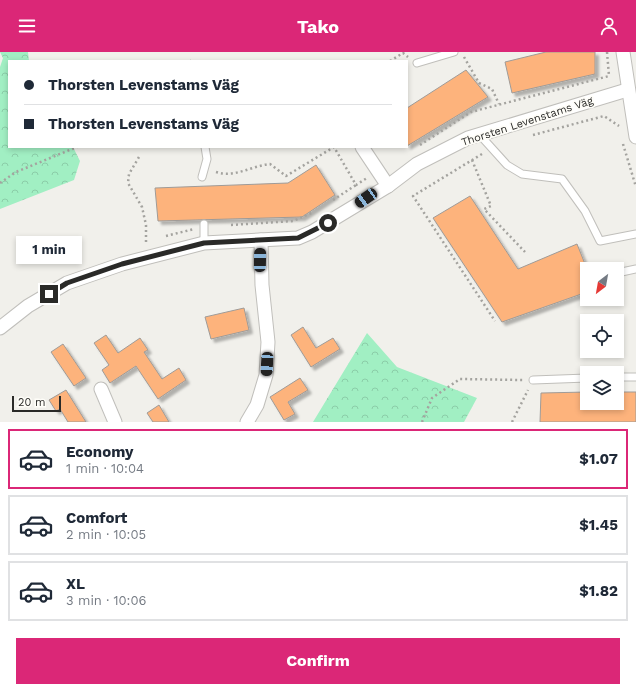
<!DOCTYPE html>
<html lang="en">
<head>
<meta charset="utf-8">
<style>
  :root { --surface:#fff; --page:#f6f6f7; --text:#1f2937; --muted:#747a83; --line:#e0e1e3; --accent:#db2777 }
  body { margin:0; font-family:"Work Sans",sans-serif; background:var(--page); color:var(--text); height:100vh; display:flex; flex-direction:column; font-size:15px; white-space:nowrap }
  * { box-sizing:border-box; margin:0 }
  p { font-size:13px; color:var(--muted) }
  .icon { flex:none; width:22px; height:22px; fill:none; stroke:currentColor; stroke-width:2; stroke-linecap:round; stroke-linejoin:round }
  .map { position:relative; height:370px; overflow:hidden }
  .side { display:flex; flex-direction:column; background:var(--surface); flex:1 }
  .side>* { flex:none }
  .hud { position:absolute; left:8px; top:8px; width:400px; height:88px; border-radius:0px; box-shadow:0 2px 6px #0003; display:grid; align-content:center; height:88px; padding:0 16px; background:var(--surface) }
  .needle { width:26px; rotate:211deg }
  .buttons { position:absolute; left:580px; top:210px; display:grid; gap:8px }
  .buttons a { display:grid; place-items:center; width:44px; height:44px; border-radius:0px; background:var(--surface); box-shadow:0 2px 6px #0003; font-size:20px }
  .scale { position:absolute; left:12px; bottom:10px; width:49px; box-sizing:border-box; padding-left:4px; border:2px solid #2a2a28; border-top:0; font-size:11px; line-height:14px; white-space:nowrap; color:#2a2a28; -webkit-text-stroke:3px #fefdf8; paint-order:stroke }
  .end { position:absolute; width:18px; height:18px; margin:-9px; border:5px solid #2a2a28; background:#fff; box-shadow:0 0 0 2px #fff }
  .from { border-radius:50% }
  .bubble { position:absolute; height:28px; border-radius:0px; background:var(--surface); box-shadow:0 2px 6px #0003; font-size:13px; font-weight:700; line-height:28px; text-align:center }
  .car { position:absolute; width:12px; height:24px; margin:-12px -6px; border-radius:5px; box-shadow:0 0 3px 1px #0007; background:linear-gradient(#222 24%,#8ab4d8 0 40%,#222 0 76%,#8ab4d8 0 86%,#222 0) }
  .hud b { display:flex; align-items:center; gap:14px; height:38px; font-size:15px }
  .hud b+b { border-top:1px solid var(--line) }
  .hud i { width:10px; height:10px; background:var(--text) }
  ul { padding:7px 0 0; list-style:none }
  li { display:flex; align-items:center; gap:12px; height:60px; margin:0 8px 6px; padding:0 8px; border:2px solid var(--line); border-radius:0px }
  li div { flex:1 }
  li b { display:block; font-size:15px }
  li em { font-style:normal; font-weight:700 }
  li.on { border-color:var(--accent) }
  li>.icon { width:36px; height:36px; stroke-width:1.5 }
  .action { display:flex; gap:8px; margin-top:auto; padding:8px 16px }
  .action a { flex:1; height:46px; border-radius:0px; background:var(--accent); color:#fff; font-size:16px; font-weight:700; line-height:46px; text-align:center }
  header { display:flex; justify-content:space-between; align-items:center; height:52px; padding:0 16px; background:var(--accent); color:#fff; font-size:18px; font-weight:700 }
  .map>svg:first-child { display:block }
  .forest { fill:url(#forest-crowns) }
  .building { fill:#fdb37b; stroke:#9f9b98; filter:url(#shadow) }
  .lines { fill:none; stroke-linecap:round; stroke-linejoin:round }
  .lane-casing { stroke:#c0bfbb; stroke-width:9 }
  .street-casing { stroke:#c0bfbb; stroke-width:15 }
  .path { stroke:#a4a39f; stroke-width:2.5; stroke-dasharray:2 3; stroke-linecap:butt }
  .lane { stroke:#fff; stroke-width:7 }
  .street { stroke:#fff; stroke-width:13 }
  .route { stroke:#2a2a28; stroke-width:5 }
  .labels { text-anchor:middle; stroke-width:3.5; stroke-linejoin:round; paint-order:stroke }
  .street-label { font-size:11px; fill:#2a2a28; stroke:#fefdf8 }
</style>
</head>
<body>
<header><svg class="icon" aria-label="menu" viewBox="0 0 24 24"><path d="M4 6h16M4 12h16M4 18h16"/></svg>Tako<svg class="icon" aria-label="person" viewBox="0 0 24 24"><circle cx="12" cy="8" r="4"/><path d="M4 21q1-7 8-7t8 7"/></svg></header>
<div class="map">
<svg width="636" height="370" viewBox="0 0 636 370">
  <defs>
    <pattern id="forest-crowns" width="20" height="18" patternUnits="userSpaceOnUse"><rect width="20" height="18" fill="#a1efc3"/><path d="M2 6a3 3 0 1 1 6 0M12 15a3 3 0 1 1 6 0" fill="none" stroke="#8bcda8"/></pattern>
    <filter id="shadow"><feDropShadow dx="3.5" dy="3.5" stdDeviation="1" flood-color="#0004"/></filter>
  </defs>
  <rect width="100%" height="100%" fill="#f1f0eb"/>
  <g class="forest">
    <polygon points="0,0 28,0 29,9 9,9 9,95 73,95 80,109 74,128 0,157 0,15 3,6"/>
    <polygon points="367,281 397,315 477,346 464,370 313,370"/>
  </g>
  <g class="building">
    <polygon points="546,0 595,0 595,22 512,41 505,10"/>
    <polygon points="466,18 488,45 407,94 407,56"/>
    <polygon points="316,113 335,143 302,165 158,169 155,136 288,131"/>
    <polygon points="470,144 518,217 577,192 587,217 587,240 502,270 433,166"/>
    <polygon points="244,256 249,278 211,287 205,265"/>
    <polygon points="303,275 316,296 333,286 340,297 311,315 291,283"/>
    <polygon points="106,283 118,301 140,286 148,298 144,300 162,327 179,316 186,328 158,347 136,314 110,331 102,318 109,313 94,291"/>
    <polygon points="63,292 86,326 74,334 51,300"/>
    <polygon points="300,326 308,338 288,350 295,362 284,368 270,345"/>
    <polygon points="66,338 86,370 68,370 60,357 56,359 49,348"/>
    <polygon points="587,340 587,351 617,351 617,340 636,340 636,370 540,370 541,341"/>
    <polygon points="159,353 169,370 153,370 147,361"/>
  </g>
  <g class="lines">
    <g class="lane-casing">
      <g id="lane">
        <polyline points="417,11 454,0"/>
        <polyline points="479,82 507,113 522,122 562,127 585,159 600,189 636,182"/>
        <polyline points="202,125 207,107 205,95"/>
        <polyline points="204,172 204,191"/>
        <polyline points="617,221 636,217"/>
        <polyline points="617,325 636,325"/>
        <polyline points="533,328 587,326"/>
      </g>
    </g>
    <g class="street-casing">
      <g id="street">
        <polyline points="623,0 636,85"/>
        <polyline points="362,95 388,134"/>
        <polyline points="0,276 28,254 67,231 122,212 204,191 298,186 312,180 388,134 417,112 468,86 627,38"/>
        <polyline points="101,337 115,370"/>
        <polyline points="247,370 257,353 266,323 268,290 262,233 261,188"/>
      </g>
    </g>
    <g class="path">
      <polyline points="607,0 609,24"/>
      <polyline points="464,5 479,31 492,37 499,52"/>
      <polyline points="190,9 191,9"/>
      <polyline points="390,9 403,1 408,5"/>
      <polyline points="533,83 604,64 619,74"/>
      <polyline points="623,92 636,135"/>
      <polyline points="420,93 471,60 609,24"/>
      <polyline points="482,102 413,144 495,269"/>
      <polyline points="139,105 129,122 128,131 142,155 146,173 146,190"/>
      <polyline points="472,108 491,154 484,157 525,200"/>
      <path d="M216,120C235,126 251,114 270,112L286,124L334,95L356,133L367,126"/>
      <polyline points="0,131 16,120 77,95"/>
      <polyline points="333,148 356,133"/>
      <polyline points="231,173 293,169 314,160"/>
      <polyline points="166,184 194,177"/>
      <polyline points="422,370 432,346 460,327 523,328"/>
      <polyline points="512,370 528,338"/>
    </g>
    <use href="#lane" class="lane"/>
    <use href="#street" class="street"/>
  </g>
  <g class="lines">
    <polyline class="route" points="49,242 67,231 122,212 204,191 298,186 328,171"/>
  </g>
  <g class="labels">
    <g class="street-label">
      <text transform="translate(527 69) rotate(-18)" y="4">Thorsten Levenstams Väg</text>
    </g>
  </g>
</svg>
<div class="buttons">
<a><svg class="needle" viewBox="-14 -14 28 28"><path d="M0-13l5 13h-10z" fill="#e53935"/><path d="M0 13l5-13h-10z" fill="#747a83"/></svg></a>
<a><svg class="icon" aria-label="locate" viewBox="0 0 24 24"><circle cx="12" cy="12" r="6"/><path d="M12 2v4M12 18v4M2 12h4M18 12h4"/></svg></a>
<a><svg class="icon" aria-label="layers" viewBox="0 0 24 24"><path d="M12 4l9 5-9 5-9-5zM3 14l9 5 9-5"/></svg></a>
</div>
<div class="scale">20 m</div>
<i class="end from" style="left:328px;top:171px"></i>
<i class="end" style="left:49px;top:242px"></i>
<div class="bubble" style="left:16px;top:184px;width:66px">1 min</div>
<i class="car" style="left:366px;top:146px;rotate:235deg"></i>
<i class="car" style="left:260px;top:208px;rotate:1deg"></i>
<i class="car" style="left:267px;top:312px;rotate:183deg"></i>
<div class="hud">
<b><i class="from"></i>Thorsten Levenstams Väg</b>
<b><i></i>Thorsten Levenstams Väg</b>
</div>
</div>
<section class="side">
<ul>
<li class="on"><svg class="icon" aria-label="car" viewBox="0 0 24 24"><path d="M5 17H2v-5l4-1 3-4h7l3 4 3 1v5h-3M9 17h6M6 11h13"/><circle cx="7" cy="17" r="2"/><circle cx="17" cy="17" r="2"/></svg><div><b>Economy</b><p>1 min · 10:04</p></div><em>$1.07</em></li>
<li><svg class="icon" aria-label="car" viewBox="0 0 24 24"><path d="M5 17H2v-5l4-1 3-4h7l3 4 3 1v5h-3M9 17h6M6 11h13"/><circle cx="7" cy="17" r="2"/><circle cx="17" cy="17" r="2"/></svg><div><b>Comfort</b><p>2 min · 10:05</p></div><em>$1.45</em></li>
<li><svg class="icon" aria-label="car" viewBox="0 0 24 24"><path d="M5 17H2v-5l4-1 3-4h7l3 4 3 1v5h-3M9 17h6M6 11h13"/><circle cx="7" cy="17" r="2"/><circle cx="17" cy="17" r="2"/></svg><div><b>XL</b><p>3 min · 10:06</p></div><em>$1.82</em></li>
</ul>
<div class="action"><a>Confirm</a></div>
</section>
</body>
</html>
